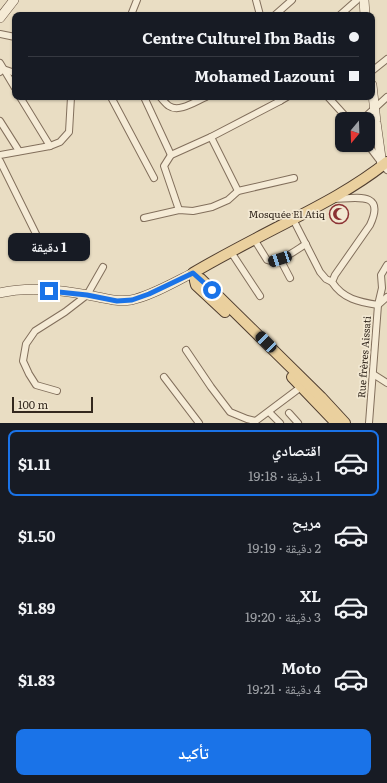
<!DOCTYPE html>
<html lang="ar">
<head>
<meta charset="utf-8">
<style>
  :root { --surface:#171b24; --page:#242831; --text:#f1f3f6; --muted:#9ea1a6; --line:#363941; --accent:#1a73e8 }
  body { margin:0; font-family:Literata,"Noto Naskh Arabic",serif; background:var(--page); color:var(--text); direction:rtl; height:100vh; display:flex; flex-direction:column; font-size:15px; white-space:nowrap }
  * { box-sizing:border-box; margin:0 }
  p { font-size:13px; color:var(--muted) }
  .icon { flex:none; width:22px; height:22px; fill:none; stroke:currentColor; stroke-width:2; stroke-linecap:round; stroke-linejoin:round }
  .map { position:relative; height:423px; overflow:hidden; direction:ltr }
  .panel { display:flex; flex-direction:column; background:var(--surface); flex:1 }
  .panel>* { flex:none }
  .hud { position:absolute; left:12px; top:12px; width:363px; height:88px; border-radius:8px; box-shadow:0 1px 3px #0004; direction:rtl; display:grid; align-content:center; height:88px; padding:0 16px; background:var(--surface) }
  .needle { width:26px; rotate:199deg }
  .tools { position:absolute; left:335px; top:112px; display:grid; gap:8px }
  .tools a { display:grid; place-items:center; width:40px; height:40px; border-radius:8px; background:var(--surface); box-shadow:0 1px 3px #0004; font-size:20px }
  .scale { position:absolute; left:12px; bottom:10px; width:81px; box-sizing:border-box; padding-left:4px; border:2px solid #33281e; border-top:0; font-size:11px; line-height:14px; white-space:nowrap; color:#33281e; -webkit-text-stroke:3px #f2e8d2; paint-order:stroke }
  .end { position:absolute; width:18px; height:18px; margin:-9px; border:5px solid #1a73e8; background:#fff; box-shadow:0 0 0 2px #fff }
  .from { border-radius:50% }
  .bubble { position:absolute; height:28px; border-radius:8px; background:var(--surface); box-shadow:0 1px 3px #0004; font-size:13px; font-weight:700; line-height:28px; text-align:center; direction:rtl }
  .car { position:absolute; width:12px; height:24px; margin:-12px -6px; border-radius:5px; box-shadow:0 0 3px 1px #0007; background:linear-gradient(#222 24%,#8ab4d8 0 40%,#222 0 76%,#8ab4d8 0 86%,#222 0) }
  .hud b { display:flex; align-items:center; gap:14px; height:38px; font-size:15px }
  .hud b+b { border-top:1px solid var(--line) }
  .hud i { width:10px; height:10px; background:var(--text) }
  ul { padding:7px 0 0; list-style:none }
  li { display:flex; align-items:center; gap:12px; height:66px; margin:0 8px 6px; padding:0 8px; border:2px solid transparent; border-radius:8px }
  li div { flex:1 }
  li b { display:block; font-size:15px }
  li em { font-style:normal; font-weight:700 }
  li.active { border-color:var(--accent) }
  li>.icon { width:36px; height:36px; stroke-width:1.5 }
  .button { display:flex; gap:8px; margin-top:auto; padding:8px 16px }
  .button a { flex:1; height:46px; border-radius:8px; background:var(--accent); color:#fff; font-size:16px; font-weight:700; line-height:46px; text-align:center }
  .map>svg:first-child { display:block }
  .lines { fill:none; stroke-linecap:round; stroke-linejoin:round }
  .street-casing { stroke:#826f5c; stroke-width:8 }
  .secondary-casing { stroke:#64503f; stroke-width:10 }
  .primary-casing { stroke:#503e30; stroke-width:12 }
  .street { stroke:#f5ebd6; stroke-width:6 }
  .secondary { stroke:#f5ebd6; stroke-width:9 }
  .primary { stroke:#ead09e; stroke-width:10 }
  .route { stroke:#1a73e8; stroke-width:5 }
  .labels { text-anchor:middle; stroke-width:3.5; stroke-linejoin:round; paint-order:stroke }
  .poi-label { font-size:10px; fill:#33281e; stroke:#f2e8d2; text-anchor:end }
  .street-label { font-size:10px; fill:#33281e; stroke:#f2e8d2 }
</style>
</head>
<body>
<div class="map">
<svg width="387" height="423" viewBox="0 0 387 423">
  <rect width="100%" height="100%" fill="#e9ddc3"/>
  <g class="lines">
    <g class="street-casing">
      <g id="street">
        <polyline points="256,0 260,15"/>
        <polyline points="131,15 137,0"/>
        <polyline points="275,15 292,0"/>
        <polyline points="340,15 357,0"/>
        <polyline points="0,34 15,37"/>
        <polyline points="0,63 15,88"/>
        <polyline points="372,71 387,59"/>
        <polyline points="0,72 3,69 15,73"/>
        <polyline points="20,97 50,146"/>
        <polyline points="111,97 154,178"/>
        <polyline points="144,97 171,155"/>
        <path d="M160,97C163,100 166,104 169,106C179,113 196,101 206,97"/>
        <polyline points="278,97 280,101 287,97"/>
        <polyline points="328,97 348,119"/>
        <polyline points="363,119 387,97"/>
        <polyline points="0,121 19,151"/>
        <polyline points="211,137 238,191"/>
        <polyline points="368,145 387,170"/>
        <polyline points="0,155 50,146 60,142 69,132 71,97"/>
        <polyline points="0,161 40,242"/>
        <path d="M334,199C356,198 386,191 370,225L335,275L332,282C343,299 359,302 378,305L382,288L381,275L387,265"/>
        <polyline points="179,210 164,166 171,155 211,137 280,101"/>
        <polyline points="144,218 179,210 193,211 212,207 228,200 238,191 294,178"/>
        <polyline points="293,219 320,272 326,279 332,282"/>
        <path d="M254,239L267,260C279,264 296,250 306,244"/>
        <polyline points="231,252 260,296"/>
        <polyline points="280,259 290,278"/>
        <polyline points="186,350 211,387 230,412 247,419 255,421"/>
        <polyline points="373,374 387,383"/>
        <polyline points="164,377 199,423"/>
        <polyline points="57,391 36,385 29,374 23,361 26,344 35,331 65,312 87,295 103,267"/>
        <polyline points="269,412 280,423"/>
        <polyline points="289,413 298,423"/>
        <polyline points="253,423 301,387"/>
        <polyline points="369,423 378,305 387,297"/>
      </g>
    </g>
    <g class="secondary-casing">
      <g id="secondary">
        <polyline points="364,0 365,15"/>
        <polyline points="0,18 14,0"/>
        <polyline points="372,85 376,122 382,165"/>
        <path d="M0,293C28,286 60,290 88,295C103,298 116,302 131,300C151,296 174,282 193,273"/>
      </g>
    </g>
    <g class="primary-casing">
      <g id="primary">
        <polyline points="195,277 195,281 196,285 225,312"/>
        <polyline points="292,377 336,423"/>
        <path d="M345,423L321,397L201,279L195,277L193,273C213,261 234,250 255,239C300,215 347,194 387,162"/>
      </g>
    </g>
    <use href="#street" class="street"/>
    <use href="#secondary" class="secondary"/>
    <use href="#primary" class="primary"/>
  </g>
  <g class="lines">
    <polyline class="route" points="49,291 87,295 117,301 132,300 149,294 193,273 212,290"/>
  </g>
  <defs>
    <g id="mosque-ring" transform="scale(1)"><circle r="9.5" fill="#f2e8d2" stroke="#8b3134" stroke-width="1.5"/><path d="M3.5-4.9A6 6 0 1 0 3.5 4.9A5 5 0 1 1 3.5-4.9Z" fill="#8b3134"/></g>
  </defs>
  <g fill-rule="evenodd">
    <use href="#mosque-ring" x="339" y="214"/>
  </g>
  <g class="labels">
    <g class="poi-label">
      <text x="325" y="218">Mosquée El Atiq</text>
    </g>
    <g class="street-label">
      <text transform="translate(364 357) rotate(-86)" y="4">Rue frères Aissati</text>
    </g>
  </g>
</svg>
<div class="tools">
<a><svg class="needle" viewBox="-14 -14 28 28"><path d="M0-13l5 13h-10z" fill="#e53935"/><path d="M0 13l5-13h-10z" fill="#9ea1a6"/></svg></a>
</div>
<div class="scale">100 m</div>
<i class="end from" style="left:212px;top:290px"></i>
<i class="end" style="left:49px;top:291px"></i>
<div class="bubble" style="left:8px;top:233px;width:82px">1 دقيقة</div>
<i class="car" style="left:280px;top:259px;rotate:252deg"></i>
<i class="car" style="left:266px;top:342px;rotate:315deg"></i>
<div class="hud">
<b><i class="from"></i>Centre Culturel Ibn Badis</b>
<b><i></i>Mohamed Lazouni</b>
</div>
</div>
<section class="panel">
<ul>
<li class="active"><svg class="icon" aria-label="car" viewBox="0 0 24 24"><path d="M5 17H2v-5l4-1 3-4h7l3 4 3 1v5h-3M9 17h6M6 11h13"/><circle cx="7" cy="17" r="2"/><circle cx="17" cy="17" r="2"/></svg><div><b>اقتصادي</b><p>1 دقيقة · 19:18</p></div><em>$1.11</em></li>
<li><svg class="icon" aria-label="car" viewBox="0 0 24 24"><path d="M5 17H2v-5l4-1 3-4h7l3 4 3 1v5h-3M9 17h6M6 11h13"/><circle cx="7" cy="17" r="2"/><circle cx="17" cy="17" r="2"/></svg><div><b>مريح</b><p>2 دقيقة · 19:19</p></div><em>$1.50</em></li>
<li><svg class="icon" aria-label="car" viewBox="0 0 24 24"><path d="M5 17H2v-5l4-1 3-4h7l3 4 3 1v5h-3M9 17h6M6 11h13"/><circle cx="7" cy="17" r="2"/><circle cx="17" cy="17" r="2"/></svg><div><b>XL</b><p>3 دقيقة · 19:20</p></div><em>$1.89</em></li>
<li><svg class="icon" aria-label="car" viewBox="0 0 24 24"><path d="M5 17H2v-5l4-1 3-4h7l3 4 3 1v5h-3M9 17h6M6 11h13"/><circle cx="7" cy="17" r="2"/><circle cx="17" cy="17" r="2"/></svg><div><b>Moto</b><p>4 دقيقة · 19:21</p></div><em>$1.83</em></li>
</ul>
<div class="button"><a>تأكيد</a></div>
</section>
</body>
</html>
